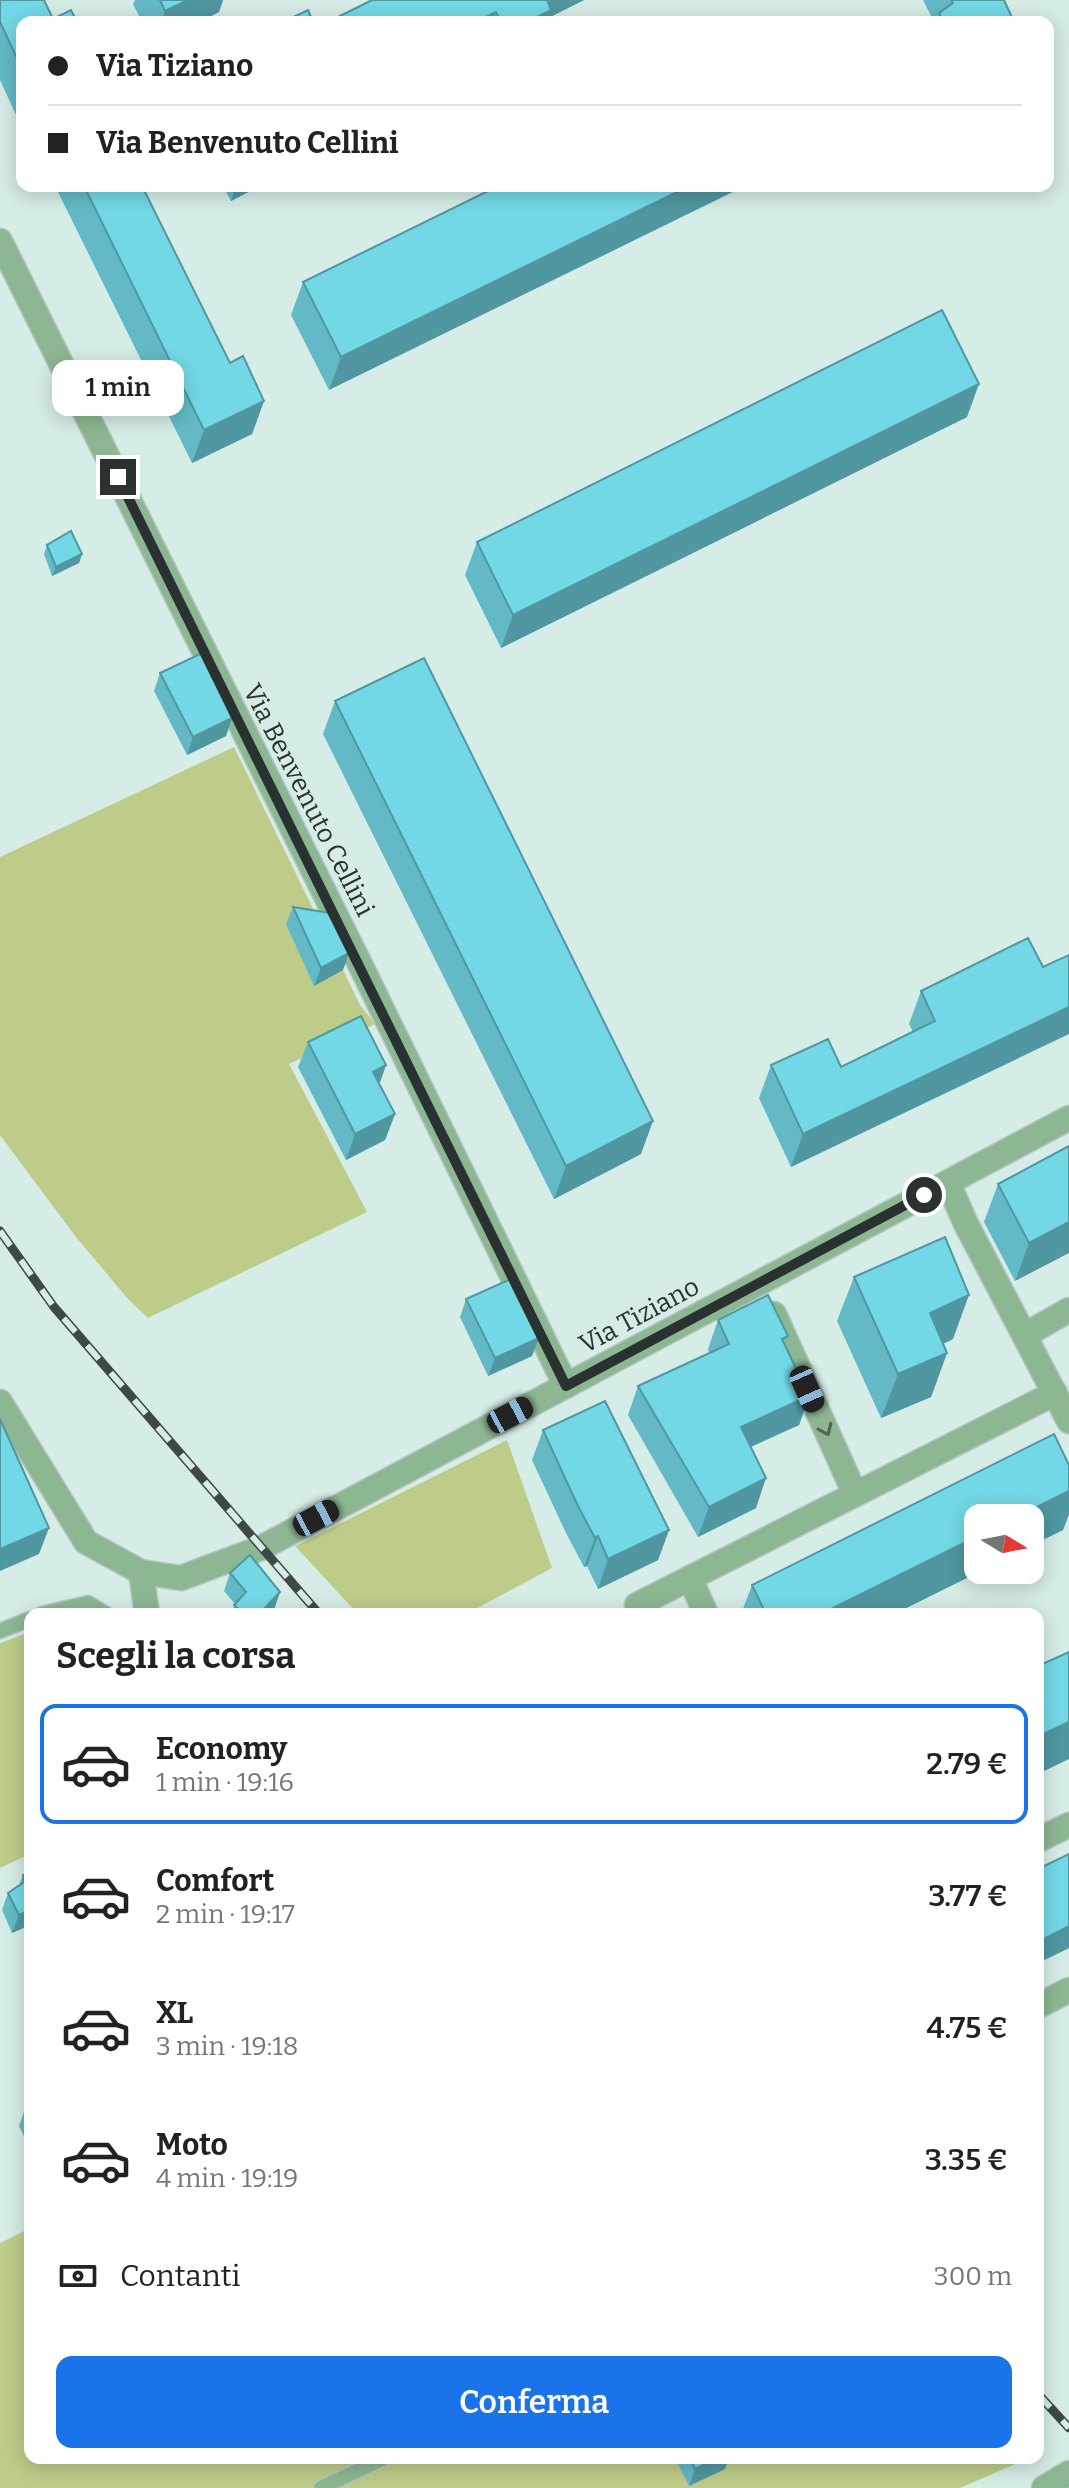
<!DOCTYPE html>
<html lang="it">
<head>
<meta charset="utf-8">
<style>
  :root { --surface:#fff; --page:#f6f6f6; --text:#222; --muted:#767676; --line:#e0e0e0; --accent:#1a73e8 }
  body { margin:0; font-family:Bitter,serif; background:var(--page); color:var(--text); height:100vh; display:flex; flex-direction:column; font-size:30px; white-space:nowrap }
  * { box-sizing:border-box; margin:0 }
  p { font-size:26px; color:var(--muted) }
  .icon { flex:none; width:44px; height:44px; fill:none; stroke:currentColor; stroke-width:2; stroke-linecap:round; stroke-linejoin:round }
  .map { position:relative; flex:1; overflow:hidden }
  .drawer { position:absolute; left:24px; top:1608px; width:1020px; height:856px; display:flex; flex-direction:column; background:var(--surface); border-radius:16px; box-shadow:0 4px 20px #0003 }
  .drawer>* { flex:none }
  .hud { position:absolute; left:16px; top:16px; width:1038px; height:176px; border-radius:16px; box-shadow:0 4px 20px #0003; display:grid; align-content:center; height:176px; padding:0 32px; background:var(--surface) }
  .needle { width:52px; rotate:100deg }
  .controls { position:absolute; left:964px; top:1504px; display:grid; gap:16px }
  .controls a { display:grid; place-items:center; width:80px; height:80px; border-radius:16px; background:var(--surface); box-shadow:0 4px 20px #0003; font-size:40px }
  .end { position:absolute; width:36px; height:36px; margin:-18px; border:10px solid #293230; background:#fff; box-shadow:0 0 0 4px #fff }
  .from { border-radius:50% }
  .bubble { position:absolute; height:56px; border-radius:16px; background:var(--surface); box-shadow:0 4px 20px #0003; font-size:26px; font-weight:600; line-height:56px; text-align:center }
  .car { position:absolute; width:24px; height:48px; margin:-24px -12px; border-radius:10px; box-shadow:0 0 6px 2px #0007; background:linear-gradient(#222 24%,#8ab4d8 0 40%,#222 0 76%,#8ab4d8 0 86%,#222 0) }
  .hud b { display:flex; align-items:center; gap:28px; height:76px; font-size:30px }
  .hud b+b { border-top:2px solid var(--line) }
  .hud i { width:20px; height:20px; background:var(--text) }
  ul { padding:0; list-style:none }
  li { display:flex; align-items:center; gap:24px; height:120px; margin:0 16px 12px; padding:0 16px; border:4px solid transparent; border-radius:16px }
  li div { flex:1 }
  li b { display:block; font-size:30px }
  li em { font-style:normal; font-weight:600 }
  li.selected { border-color:var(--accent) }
  li>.icon { width:72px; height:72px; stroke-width:1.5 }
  h2 { padding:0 32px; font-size:36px; line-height:96px }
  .pay { display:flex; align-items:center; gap:20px; height:88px; padding:0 32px; font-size:30px }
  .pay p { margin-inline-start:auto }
  .action { display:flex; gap:16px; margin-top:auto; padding:16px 32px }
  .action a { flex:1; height:92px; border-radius:16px; background:var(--accent); color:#fff; font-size:32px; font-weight:600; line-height:92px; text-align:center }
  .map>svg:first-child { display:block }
  .green { fill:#bdcc89 }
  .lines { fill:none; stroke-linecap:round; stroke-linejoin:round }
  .lane-casing { stroke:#b3c7c2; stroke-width:17 }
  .street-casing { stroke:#b3c7c2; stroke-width:27 }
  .lane { stroke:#8db792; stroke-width:14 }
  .street { stroke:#8db792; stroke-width:24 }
  .rail-casing { stroke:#3e4946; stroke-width:9 }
  .rail { stroke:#d6ece6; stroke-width:6; stroke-dasharray:18; stroke-linecap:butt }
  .wall { fill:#63bac6 }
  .shaded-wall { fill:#5097a1 }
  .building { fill:#73d8e6; stroke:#5097a1; stroke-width:2 }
  .oneway { stroke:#516757 }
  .route { stroke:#293230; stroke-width:10 }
  .labels { text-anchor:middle; stroke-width:6; stroke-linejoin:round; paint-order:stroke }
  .street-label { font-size:26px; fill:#293230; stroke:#d6ece6 }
</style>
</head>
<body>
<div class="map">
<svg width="1069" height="2488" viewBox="0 0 1069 2488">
  <rect width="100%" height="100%" fill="#d6ece6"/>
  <g class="green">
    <polygon points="234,747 360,1005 375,1024 289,1064 367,1212 148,1318 128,1299 76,1237 0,1135 0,857"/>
    <polygon points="507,1440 552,1568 466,1614 358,1614 295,1546"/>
    <polygon points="30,1632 30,1854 0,1868 0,1643"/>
    <polygon points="30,2228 30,2458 1019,2458 1022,2461 960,2488 0,2488 0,2243"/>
  </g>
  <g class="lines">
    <g class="lane-casing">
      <g id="lane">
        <polyline points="42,1614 88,1603 106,1614"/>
        <polyline points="0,1631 30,1619"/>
        <polyline points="321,2488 384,2458"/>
      </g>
    </g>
    <g class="street-casing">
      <g id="street">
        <polyline points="0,241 358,960 566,1386"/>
        <polyline points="948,1183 966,1224 1069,1421"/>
        <polyline points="774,1314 855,1494"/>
        <polyline points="1025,1335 1069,1310"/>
        <polyline points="0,1402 86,1542 141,1572 181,1578 261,1548 1069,1118"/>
        <polyline points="141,1572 147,1614"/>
        <polyline points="690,1578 706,1614"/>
        <polyline points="641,1614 637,1605 1055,1393"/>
        <polyline points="1038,1840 1069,1825"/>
        <polyline points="1038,2006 1069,1990"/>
        <polyline points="1044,2488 1069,2473"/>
      </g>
    </g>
    <use href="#lane" class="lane"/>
    <use href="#street" class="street"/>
    <g class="rail-casing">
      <g id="rail">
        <polyline points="0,1231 54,1307 319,1614"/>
        <polyline points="1038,2394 1069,2428"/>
      </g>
    </g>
    <use href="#rail" class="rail"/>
  </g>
  <g class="wall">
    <polygon points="0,0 53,19 77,22 22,22 22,112 16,115 0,80"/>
    <polygon points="135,0 223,0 219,12 199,22 142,22 133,4"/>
    <polygon points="584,0 548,18 547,22 328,22"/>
    <polygon points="923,0 1004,0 1014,22 934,22"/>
    <polygon points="55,186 142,186 230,363 264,401 252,434 192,463"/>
    <polygon points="223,186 260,186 231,201"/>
    <polygon points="498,186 329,390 291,315 303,282"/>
    <polygon points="967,417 501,648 465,575 477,542"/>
    <polygon points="47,545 82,554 79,563 52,576 44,554"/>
    <polygon points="160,673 232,718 226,736 187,755 154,691"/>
    <polygon points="335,701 641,1154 554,1199 323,734"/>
    <polygon points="293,907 349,953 343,970 314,986 286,924"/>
    <polygon points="1043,967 791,1167 759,1098 771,1065 841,1067 913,1032 909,1024 921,991"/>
    <polygon points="308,1042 386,1065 379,1084 395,1114 385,1140 346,1160 298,1067"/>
    <polygon points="1069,1146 1015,1281 984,1222 998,1184"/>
    <polygon points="854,1277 953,1339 943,1344 947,1353 931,1397 881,1418 837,1321"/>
    <polygon points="466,1299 532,1356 488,1376 460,1317"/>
    <polygon points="718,1320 784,1345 809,1396 799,1425 751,1447 756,1508 698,1537 628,1415 638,1386 709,1353 708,1349"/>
    <polygon points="543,1430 669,1530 658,1560 598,1589 587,1566 584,1567 566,1533 532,1460"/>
    <polygon points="1069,1465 1069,1514 1063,1530 1030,1546 1030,1518 983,1570 894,1614 741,1614 752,1585"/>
    <polygon points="230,1573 274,1610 269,1614 231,1614 235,1604 224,1591"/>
    <polygon points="1069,1854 1069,1948 1038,1963 1038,1869"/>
    <polygon points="30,1872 30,1925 12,1933 2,1910 8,1893 19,1885 23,1875"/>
    <polygon points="30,2099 30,2149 19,2126 28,2100"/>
    <polygon points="675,2458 729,2458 725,2469 689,2486"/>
  </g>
  <g class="shaded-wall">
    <polygon points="188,0 223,0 219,12 199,22 161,22 165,11"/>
    <polygon points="542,0 584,0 548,18 547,22 528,22"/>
    <polygon points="496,12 492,22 475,22"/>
    <polygon points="22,99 22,112 16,115"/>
    <polygon points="236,186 260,186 231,201"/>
    <polygon points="689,186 745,186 329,390 341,357"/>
    <polygon points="979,384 967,417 501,648 513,615"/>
    <polygon points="264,401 252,434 192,463 204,430"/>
    <polygon points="82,554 79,563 52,576 56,567"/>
    <polygon points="232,718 226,736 187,755 193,737"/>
    <polygon points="349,953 343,970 314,986 321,968"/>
    <polygon points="1069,1007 1069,1034 791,1167 803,1134"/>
    <polygon points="386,1065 377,1091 373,1072"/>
    <polygon points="395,1114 385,1140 346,1160 355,1134"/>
    <polygon points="653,1121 641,1154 554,1199 566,1166"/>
    <polygon points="1069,1222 1069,1253 1015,1281 1029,1243"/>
    <polygon points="969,1295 953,1339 914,1357 930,1313"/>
    <polygon points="539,1338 532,1356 488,1376 495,1358"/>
    <polygon points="947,1353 931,1397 881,1418 898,1374"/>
    <polygon points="809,1396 799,1425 730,1456 741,1427"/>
    <polygon points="766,1478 756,1508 698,1537 709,1507"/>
    <polygon points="1069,1491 1069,1514 1063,1530 1030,1546 1030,1518 1014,1518"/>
    <polygon points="49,1528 39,1554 0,1571 0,1549"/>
    <polygon points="669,1530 658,1560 598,1589 608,1559"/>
    <polygon points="598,1536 587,1566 584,1567 595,1538"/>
    <polygon points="978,1536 978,1570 983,1570 894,1614 821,1614"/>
    <polygon points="280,1592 274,1610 269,1614 259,1614"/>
    <polygon points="1069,1722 1069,1759 1038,1774 1039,1736"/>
    <polygon points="30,1910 30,1925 12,1933 19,1915"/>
    <polygon points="1069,1926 1069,1948 1038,1963 1038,1954 1044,1939"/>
    <polygon points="717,2458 729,2458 725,2469 689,2486 695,2469"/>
  </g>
  <g class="building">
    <polygon points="0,0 44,0 53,19 71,10 77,22 22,22 22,69 0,22"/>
    <polygon points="160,0 188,0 165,11"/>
    <polygon points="372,0 547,0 551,10 528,22 501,22 496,12 475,22 328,22"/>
    <polygon points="951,0 1004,0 1014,22 943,22 939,13 953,3"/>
    <polygon points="308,10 313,22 283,22"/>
    <polygon points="84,186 142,186 230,363 243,356 264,401 204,430"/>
    <polygon points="498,186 689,186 341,357 303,282"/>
    <polygon points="942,310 979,384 513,615 477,542"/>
    <polygon points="71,531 82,554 56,567 47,545"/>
    <polygon points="202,653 232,718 193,737 160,673"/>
    <polygon points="424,658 653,1121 566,1166 335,701"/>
    <polygon points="293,907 330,913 349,953 321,968"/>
    <polygon points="1028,938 1043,967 1069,955 1069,1007 803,1134 771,1065 828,1039 841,1067 935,1021 921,991"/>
    <polygon points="361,1016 386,1065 373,1072 395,1114 355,1134 308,1042"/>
    <polygon points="1069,1146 1069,1222 1029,1243 998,1184"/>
    <polygon points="945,1237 969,1295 930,1313 947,1353 898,1374 854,1277"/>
    <polygon points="511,1279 539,1338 495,1358 466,1299"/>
    <polygon points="768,1295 788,1336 782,1339 809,1396 741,1427 766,1478 709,1507 638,1386 729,1344 718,1320"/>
    <polygon points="605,1401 669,1530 608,1559 598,1536 595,1538 577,1504 543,1430"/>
    <polygon points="0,1419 49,1528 0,1549"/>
    <polygon points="1054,1434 1069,1465 1069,1491 1014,1518 978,1518 978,1536 821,1614 766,1614 752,1585"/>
    <polygon points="250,1555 280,1592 259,1614 243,1614 234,1605 246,1592 230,1573"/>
    <polygon points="1069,1652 1069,1722 1039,1736 1038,1666"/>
    <polygon points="1069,1854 1069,1926 1044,1939 1038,1928 1038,1869"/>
    <polygon points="30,1872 30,1910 19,1915 8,1893 24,1882 23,1875"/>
    <polygon points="690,2458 717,2458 695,2469"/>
  </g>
  <defs><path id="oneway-chevron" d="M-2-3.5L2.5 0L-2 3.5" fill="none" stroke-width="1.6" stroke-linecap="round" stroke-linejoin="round" transform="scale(2)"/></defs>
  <use class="oneway" href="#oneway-chevron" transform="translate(826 1430) rotate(66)"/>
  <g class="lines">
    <polyline class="route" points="118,477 566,1386 924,1195"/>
  </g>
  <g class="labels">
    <g class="street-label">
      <text transform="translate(309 800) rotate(63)" y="9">Via Benvenuto Cellini</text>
      <text transform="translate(639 1315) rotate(-28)" y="9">Via Tiziano</text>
    </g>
  </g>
</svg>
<div class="controls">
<a><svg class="needle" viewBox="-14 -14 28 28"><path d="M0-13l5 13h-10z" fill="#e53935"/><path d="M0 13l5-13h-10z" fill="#767676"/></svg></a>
</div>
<i class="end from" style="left:924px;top:1195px"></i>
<i class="end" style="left:118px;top:477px"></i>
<div class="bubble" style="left:52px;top:360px;width:132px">1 min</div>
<i class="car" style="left:807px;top:1389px;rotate:156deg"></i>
<i class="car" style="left:510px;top:1415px;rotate:62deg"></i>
<i class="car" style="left:316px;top:1518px;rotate:62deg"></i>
<div class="hud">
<b><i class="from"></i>Via Tiziano</b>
<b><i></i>Via Benvenuto Cellini</b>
</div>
<section class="drawer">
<h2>Scegli la corsa</h2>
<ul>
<li class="selected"><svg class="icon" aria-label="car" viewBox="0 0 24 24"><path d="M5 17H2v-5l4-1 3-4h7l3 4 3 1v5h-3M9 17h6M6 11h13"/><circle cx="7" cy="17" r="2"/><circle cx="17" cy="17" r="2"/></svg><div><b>Economy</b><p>1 min · 19:16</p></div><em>2.79 €</em></li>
<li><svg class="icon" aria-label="car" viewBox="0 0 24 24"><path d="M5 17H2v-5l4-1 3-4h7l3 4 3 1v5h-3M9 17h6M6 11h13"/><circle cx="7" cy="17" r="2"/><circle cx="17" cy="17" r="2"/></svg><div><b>Comfort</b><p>2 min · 19:17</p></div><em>3.77 €</em></li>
<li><svg class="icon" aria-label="car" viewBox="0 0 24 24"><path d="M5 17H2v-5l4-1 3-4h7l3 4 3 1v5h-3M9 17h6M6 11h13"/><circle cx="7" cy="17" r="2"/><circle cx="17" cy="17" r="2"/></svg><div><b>XL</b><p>3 min · 19:18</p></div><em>4.75 €</em></li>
<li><svg class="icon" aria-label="car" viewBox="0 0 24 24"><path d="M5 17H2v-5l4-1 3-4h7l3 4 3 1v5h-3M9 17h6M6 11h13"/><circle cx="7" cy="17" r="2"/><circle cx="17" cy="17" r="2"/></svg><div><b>Moto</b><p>4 min · 19:19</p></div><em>3.35 €</em></li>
</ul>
<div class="pay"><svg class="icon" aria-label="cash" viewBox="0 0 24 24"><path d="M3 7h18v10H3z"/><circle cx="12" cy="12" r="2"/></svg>Contanti<p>300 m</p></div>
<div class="action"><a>Conferma</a></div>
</section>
</div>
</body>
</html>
